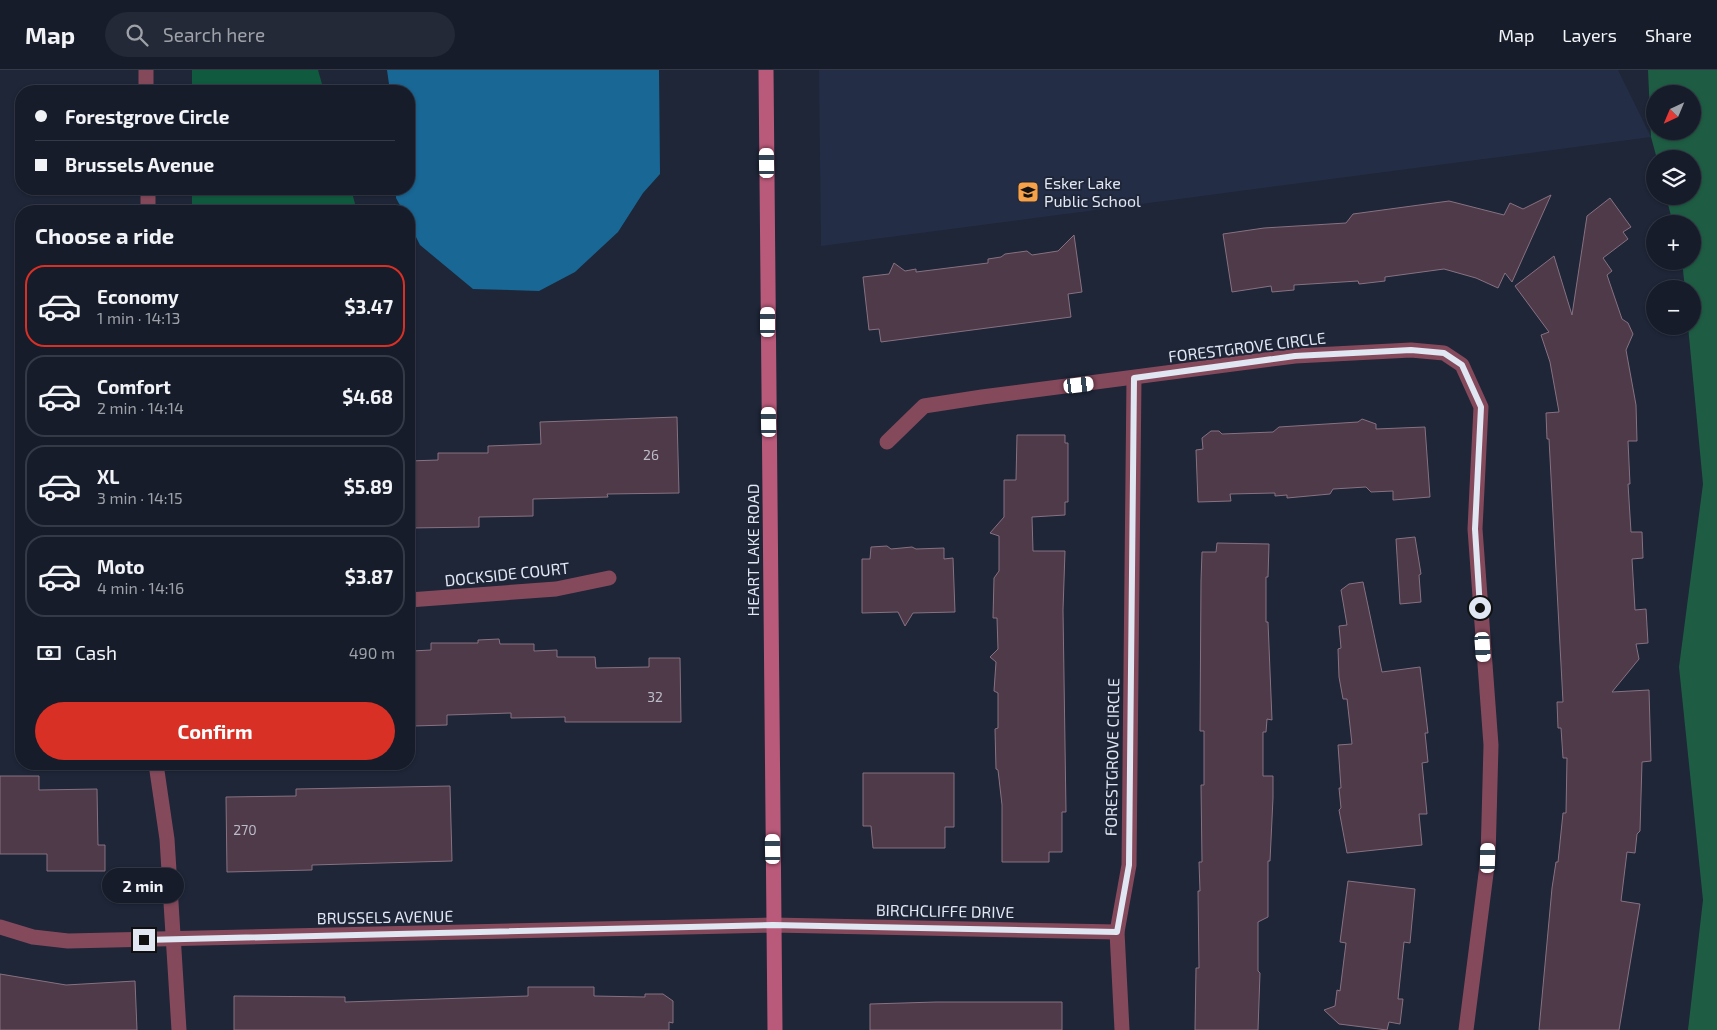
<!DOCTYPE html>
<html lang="en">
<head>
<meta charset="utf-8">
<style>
  :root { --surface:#161c2a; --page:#232936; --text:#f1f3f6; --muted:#9ea1a8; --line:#353a47; --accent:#d93025 }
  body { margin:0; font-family:"Exo 2",sans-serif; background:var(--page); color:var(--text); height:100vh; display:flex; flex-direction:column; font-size:19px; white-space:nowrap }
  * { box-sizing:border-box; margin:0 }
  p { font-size:16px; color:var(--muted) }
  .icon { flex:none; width:28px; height:28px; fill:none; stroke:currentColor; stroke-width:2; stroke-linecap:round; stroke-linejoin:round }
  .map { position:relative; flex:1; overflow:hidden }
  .details { position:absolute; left:15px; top:135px; width:400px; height:565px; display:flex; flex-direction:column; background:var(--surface); border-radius:20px; box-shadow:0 1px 4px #0004,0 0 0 1px var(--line) }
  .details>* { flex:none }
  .hud { position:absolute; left:15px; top:15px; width:400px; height:110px; border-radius:20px; box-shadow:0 1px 4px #0004,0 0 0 1px var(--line); display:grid; align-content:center; height:110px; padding:0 20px; background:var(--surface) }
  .needle { width:32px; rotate:224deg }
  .controls { position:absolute; left:1646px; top:15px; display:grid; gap:10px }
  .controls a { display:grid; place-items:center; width:55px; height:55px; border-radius:50%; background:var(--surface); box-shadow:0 1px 4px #0004,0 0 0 1px var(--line); font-size:25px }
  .end { position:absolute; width:22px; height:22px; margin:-11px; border:6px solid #e1e6f3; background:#111; box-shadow:0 0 0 2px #111 }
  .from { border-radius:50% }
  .bubble { position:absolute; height:35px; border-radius:18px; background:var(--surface); box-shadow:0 1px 4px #0004,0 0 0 1px var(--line); font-size:16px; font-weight:700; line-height:35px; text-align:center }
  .car { position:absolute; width:15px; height:30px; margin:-15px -8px; border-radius:6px; box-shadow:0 0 4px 1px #0007; background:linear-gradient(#fff 24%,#345 0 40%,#fff 0 76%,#345 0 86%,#fff 0) }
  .hud b { display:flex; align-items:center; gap:18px; height:48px; font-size:19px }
  .hud b+b { border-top:1px solid var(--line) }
  .hud i { width:12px; height:12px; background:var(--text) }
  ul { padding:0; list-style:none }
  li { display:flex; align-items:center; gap:15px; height:82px; margin:0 10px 8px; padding:0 10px; border:2px solid var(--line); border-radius:20px }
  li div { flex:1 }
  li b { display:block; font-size:19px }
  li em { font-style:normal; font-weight:700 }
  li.current { border-color:var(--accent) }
  li>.icon { width:45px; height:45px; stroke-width:1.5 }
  h2 { padding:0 20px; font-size:22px; line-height:60px }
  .pay { display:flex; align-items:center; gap:12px; height:55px; padding:0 20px; font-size:19px }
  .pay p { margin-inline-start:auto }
  .cta { display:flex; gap:10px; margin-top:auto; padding:10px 20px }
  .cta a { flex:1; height:58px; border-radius:30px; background:var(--accent); color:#fff; font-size:20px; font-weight:700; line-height:58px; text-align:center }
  header { display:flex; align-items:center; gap:30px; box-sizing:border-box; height:70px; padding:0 25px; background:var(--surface); border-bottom:1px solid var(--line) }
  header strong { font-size:24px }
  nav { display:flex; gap:28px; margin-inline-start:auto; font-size:18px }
  .search { width:350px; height:45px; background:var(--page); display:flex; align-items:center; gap:12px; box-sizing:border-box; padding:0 18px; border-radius:28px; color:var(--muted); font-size:19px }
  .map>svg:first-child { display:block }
  .built { fill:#242d46 }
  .green { fill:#105a3f }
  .forest { fill:#1e5d44; fill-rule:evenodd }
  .water { fill:#196795 }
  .building { fill:#4e3a49; stroke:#877181 }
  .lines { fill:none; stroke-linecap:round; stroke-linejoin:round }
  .street { stroke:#85495c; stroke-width:15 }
  .secondary { stroke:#ba5a7a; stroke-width:15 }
  .route { stroke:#e1e6f3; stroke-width:6 }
  .labels { text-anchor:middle; stroke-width:4; stroke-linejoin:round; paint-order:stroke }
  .number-label { font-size:14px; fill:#bcbbc8 }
  .poi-label { font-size:16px; fill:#e1e6f3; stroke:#1e2638; text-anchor:start }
  .street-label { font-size:16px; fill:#e1e6f3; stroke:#1e2638 }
</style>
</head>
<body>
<header>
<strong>Map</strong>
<div class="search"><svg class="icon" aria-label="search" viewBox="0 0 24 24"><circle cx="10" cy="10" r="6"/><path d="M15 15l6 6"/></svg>Search here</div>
<nav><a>Map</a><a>Layers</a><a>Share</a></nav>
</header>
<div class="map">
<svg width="1717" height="960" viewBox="0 0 1717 960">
  <rect width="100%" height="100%" fill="#1e2638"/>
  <polygon class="built" points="819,0 1618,0 1651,67 821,176"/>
  <g class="green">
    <polygon points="192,0 318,0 324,21 192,21"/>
    <polygon points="192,119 351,119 357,141 192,141"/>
  </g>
  <path class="forest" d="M1648,0H1717V960H1688L1703,830L1679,597L1703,414L1688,256H1692V219H1685L1682,191H1692V154H1673L1666,126H1692V89H1657L1651,67ZM1655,24H1692V61H1655Z"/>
  <polygon class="water" points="387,0 659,0 660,104 643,123 618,162 575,202 539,221 473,219 420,175 409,153 409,141 403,141 396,128 396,119 409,119 409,21 390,21"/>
  <g class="building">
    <polygon points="1551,125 1512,212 1505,203 1498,218 1476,208 1444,199 1385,207 1385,211 1359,214 1358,211 1294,215 1294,220 1272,222 1271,216 1232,222 1223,164 1264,158 1346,153 1353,144 1449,131 1504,145 1510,133 1523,139"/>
    <polygon points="1610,128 1631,157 1623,162 1628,169 1603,188 1612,201 1607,205 1622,249 1628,253 1633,264 1626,280 1636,335 1637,371 1628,371 1630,414 1628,414 1631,462 1642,462 1643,488 1632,489 1635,540 1646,539 1648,573 1636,574 1639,589 1612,622 1649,620 1651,691 1642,692 1640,761 1637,764 1635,783 1627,782 1621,831 1640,834 1619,960 1539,960 1552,818 1556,792 1558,792 1563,743 1566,743 1567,688 1563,688 1561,658 1558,658 1557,632 1563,632 1549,369 1547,369 1546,343 1559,342 1550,292 1541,265 1549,262 1515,216 1554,186 1572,245 1587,146"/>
    <polygon points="1074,165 1082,222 1068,224 1071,247 881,272 879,259 869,260 863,207 889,204 894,193 905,201 916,199 916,202 988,193 988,189 1001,187 1005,184 1027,181 1032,185 1058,181"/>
    <polygon points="677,347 679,423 607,424 608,427 533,429 533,446 479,447 479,457 409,458 409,391 438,390 438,383 488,383 488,376 541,374 540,352"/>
    <polygon points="1362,349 1376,354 1376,359 1425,357 1430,427 1393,430 1393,421 1371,422 1366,417 1333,419 1330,424 1287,428 1287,425 1275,426 1275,423 1230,424 1231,431 1198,432 1196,380 1203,379 1202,368 1211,361 1219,361 1222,364 1273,362 1279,357 1358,352"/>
    <polygon points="1017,365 1065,365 1065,373 1068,373 1068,432 1065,432 1065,445 1032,447 1033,481 1065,481 1063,540 1066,742 1062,742 1062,782 1049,782 1049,792 1002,792 1002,735 998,700 996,699 995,659 998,658 998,623 994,621 996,592 990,587 998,579 997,548 993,548 994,508 999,501 999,466 990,463 1004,447 1004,410 1016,410"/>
    <polygon points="1415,467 1421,504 1419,505 1421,532 1400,534 1396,469"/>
    <polygon points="1217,473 1269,474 1268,507 1266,507 1266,552 1268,552 1272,650 1267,649 1266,662 1263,662 1263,706 1273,706 1273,728 1270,791 1268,791 1268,847 1258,852 1258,901 1260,903 1258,960 1195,960 1196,898 1199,898 1198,821 1200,821 1199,792 1202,792 1201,715 1204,715 1204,661 1200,661 1201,511 1202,482 1216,482"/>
    <polygon points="887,476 891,479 912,477 916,479 944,478 944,489 953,488 955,542 913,543 905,556 898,542 862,543 862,489 870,489 871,477"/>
    <polygon points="1363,512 1382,602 1420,597 1428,663 1425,663 1428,692 1422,693 1427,744 1419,744 1422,775 1347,783 1339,740 1341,738 1339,718 1341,718 1338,675 1352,674 1347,629 1343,629 1339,607 1338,579 1341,578 1339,556 1347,555 1341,520 1349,514"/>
    <polygon points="499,569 500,574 534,574 534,581 557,580 557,587 595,587 596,598 649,597 649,588 680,588 681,652 565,652 565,647 511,648 511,643 447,645 447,655 413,656 412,581 431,580 431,573 478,573 478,570"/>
    <polygon points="863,703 954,703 954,757 945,757 945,778 873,778 871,756 863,756"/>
    <polygon points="0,706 39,706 39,720 97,719 98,775 105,775 105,801 47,801 47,784 0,784"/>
    <polygon points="450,716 452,791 312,795 312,800 227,802 226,727 296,726 296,719"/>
    <polygon points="1348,811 1415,819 1410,873 1404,872 1398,929 1403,929 1400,954 1389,952 1387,960 1339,954 1324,940 1335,936 1337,920 1340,921 1346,873 1340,872"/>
    <polygon points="0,904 66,915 135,911 137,960 0,960"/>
    <polygon points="528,917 594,917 594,926 645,927 645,924 663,924 673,931 673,953 669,952 669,960 234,960 234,926 345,927 345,932 528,926"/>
    <polygon points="936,932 1062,932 1062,960 870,960 870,934"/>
  </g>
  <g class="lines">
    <g class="street">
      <polyline points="146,21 146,0"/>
      <polyline points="148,119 148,141"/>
      <polyline points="887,372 924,336 982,327 1295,286 1411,280 1444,283 1462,295 1481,337 1475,459 1491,675 1488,788 1466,960"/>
      <polyline points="409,530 556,519 609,508"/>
      <polyline points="156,694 167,769 179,960"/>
      <polyline points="0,857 33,867 68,871 773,855 1117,862"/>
      <polyline points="1122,960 1117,862 1129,795 1134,308"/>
    </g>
    <polyline class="secondary" points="766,0 775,960"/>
  </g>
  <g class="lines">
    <polyline class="route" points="144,870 773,855 1117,862 1129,795 1134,308 1295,286 1411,280 1444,283 1462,295 1481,337 1475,459 1480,538"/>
  </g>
  <defs>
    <g id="school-square" transform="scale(1.125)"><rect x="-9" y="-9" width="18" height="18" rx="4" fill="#f7a149" stroke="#1e2638"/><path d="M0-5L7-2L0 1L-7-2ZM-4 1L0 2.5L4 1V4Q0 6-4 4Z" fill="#111"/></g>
  </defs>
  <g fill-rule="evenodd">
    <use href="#school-square" x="1028" y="122"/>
  </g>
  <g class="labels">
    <g class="number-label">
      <text x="651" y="390">26</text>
      <text x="655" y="632">32</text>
      <text x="245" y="765">270</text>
    </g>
    <g class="poi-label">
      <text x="1044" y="119">Esker Lake<tspan x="1044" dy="18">Public School</tspan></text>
    </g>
    <g class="street-label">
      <text transform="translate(1247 277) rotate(-7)" y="6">FORESTGROVE CIRCLE</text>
      <text transform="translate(753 480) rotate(-90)" y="6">HEART LAKE ROAD</text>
      <text transform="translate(507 504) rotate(-6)" y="6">DOCKSIDE COURT</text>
      <text transform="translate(1112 687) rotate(-89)" y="6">FORESTGROVE CIRCLE</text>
      <text transform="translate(945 841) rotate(1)" y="6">BIRCHCLIFFE DRIVE</text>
      <text transform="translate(385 847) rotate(-1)" y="6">BRUSSELS AVENUE</text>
    </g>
  </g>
</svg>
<div class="controls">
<a><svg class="needle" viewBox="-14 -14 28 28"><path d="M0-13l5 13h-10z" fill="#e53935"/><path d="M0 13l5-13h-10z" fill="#9ea1a8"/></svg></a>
<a><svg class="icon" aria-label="layers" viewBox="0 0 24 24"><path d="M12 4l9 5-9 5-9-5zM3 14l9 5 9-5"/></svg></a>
<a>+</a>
<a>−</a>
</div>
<i class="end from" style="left:1480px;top:538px"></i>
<i class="end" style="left:144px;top:870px"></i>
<div class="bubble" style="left:102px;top:798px;width:82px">2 min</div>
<i class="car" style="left:767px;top:93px;rotate:359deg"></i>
<i class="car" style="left:768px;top:252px;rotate:0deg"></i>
<i class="car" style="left:1079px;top:315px;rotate:83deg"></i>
<i class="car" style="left:769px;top:352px;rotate:359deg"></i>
<i class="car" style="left:1483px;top:577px;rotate:176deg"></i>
<i class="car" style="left:773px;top:779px;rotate:359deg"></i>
<i class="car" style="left:1488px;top:788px;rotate:1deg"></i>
<div class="hud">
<b><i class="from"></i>Forestgrove Circle</b>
<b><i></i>Brussels Avenue</b>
</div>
<section class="details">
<h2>Choose a ride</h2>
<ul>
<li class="current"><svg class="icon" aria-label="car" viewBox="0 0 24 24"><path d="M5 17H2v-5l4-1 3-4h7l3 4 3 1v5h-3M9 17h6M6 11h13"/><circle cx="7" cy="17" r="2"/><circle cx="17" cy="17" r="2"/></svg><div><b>Economy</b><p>1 min · 14:13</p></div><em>$3.47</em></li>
<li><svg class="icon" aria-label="car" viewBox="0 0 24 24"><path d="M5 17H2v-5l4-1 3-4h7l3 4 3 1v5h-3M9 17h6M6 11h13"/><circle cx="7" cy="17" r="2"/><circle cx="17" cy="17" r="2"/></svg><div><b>Comfort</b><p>2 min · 14:14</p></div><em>$4.68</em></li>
<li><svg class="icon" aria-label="car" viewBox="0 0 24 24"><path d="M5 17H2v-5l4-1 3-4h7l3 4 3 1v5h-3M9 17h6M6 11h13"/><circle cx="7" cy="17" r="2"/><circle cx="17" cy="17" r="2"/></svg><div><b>XL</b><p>3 min · 14:15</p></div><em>$5.89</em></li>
<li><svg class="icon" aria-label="car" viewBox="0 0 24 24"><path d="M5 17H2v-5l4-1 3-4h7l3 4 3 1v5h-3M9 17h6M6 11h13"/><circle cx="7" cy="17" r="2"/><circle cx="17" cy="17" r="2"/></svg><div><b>Moto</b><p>4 min · 14:16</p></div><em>$3.87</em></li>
</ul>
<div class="pay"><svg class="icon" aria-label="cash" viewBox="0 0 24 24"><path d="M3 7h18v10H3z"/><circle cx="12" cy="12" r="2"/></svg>Cash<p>490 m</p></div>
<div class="cta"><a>Confirm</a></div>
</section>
</div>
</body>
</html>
